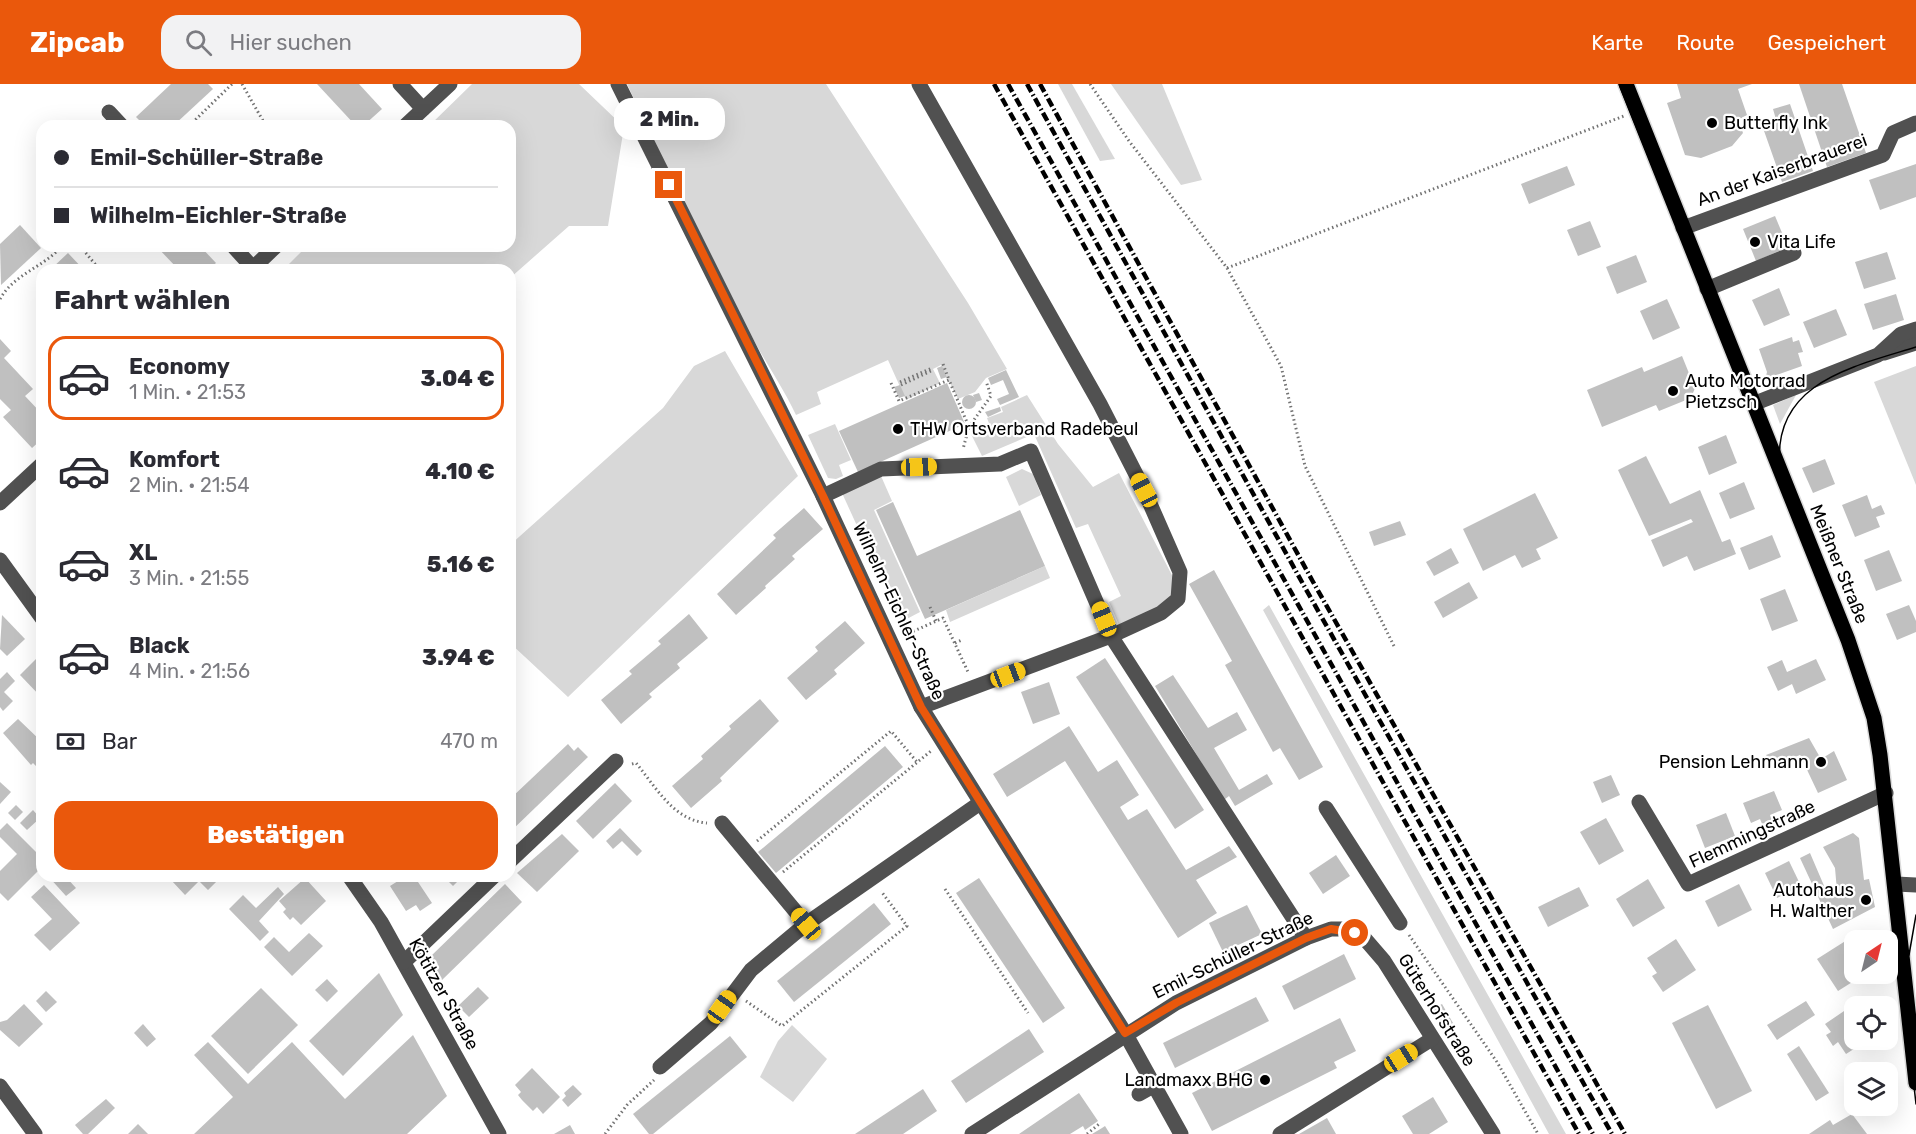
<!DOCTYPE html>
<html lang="de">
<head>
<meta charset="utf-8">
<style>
  :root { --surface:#fff; --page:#f2f2f3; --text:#2b2b33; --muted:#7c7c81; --line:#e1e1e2; --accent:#ea580c }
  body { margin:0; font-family:Rubik,sans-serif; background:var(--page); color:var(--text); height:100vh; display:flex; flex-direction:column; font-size:22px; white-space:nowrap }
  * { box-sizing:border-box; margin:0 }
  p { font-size:20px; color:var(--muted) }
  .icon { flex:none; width:33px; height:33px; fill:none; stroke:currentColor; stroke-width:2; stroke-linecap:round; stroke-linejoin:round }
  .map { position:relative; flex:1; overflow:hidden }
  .details { position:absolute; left:36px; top:180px; width:480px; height:618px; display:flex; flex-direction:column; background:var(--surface); border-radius:18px; box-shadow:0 6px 24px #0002 }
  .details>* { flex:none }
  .top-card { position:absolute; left:36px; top:36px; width:480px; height:132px; border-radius:18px; box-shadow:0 6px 24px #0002; display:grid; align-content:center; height:132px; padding:0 18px; background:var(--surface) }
  .needle { width:39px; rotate:35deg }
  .buttons { position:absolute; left:1844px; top:846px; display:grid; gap:12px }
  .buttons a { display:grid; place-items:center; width:54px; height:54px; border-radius:12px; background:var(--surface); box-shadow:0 6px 24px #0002; font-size:30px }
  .end { position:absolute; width:27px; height:27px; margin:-14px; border:8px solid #ea580c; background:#fff; box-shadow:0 0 0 3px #fff }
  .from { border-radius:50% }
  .bubble { position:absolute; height:42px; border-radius:18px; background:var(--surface); box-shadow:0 6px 24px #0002; font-size:20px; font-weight:800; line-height:42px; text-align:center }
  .car { position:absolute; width:18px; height:36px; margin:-18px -9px; border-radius:8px; box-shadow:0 0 4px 2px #0007; background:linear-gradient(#f5c518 24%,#345 0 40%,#f5c518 0 76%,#345 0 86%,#f5c518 0) }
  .top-card b { display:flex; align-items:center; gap:21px; height:57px; font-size:22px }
  .top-card b+b { border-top:2px solid var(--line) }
  .top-card i { width:15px; height:15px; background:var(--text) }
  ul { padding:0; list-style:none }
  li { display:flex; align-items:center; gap:18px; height:84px; margin:0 12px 9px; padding:0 6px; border:3px solid transparent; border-radius:18px }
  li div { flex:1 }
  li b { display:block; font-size:22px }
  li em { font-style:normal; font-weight:800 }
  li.current { border-color:var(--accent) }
  li>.icon { width:54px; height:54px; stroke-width:1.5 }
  h2 { padding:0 18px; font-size:27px; line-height:72px }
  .pay { display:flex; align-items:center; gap:15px; height:66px; padding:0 18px; font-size:22px }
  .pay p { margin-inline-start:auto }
  .primary-button { display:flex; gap:12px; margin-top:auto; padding:12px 18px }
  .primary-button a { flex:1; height:69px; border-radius:18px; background:var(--accent); color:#fff; font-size:24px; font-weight:800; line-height:69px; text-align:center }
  header { display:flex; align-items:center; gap:36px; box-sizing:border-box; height:84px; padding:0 30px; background:var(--accent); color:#fff }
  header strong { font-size:28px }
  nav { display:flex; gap:33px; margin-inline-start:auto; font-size:21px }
  .search { width:420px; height:54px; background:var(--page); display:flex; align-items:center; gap:15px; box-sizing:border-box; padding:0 21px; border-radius:18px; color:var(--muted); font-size:22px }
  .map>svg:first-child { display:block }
  .green { fill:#d8d8d8 }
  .building { fill:#c0c0c0 }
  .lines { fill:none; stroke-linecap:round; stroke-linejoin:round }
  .major-casing { stroke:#dbdbdb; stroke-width:18 }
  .path { stroke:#737373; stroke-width:3; stroke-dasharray:1.5 3; stroke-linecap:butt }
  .minor { stroke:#515151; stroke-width:15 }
  .major { stroke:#000; stroke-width:15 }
  .tram { stroke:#000; stroke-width:1.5 }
  .rail { stroke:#000; stroke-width:4.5; stroke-dasharray:9 3 1.5 3; stroke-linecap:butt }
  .route { stroke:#ea580c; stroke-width:8 }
  .poi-dot { fill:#000; stroke:#fff; stroke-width:2 }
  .labels { text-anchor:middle; stroke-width:4.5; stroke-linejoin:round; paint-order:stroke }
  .poi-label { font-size:18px; fill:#000; stroke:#fff; text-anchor:start }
  .street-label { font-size:18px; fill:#000; stroke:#fff }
</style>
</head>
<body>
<header>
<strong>Zipcab</strong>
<div class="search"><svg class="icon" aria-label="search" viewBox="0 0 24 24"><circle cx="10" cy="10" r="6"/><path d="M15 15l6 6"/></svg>Hier suchen</div>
<nav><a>Karte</a><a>Route</a><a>Gespeichert</a></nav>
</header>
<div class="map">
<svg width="1916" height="1050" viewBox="0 0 1916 1050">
  <rect width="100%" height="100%" fill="#fff"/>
  <g class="green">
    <polygon points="472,0 579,0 624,43 608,142 569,142 510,194 510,186 283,186 307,162 510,162 510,42 429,42"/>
    <path d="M627,0H826L968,219L1007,285L986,294L975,308L958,315L941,281L933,285L940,299L906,316L888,276L817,308L821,320L796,331C783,303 765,278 751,251C708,168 667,84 627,0Z"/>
    <polygon points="1058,0 1072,0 1115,75 1100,77"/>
    <polygon points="1111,0 1162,0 1202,96 1181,101"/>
    <polygon points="725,267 798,392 568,613 510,559 510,461 663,324 694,282"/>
    <polygon points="1916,282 1916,401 1874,298"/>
    <polygon points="1027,311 1058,360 1093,403 1119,389 1175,497 1173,512 1161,523 1119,541 1109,518 1121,512 1088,440 1076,444 1034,350 982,372 971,350 990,342 987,334 1003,328 1001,323"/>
    <polygon points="1796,311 1780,340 1773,321"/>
    <polygon points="835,340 851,376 839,381 843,392 836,395 828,394 808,351"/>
    <polygon points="1022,385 1033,390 1041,411 1019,422 1006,393"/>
    <polygon points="881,392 892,417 874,426 920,528 901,538 842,409"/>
    <polygon points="1045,482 1050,494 950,538 946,526"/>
    <polygon points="1269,521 1548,1018 1566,1050 1549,1050 1263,526"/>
    <polygon points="792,941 827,975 793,1018 760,993 778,957"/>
  </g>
  <g class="building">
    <polygon points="171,0 208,0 213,5 173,42 145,42 136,33"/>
    <polygon points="317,0 359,0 382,25 363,42 356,42"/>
    <polygon points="1677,0 1752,0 1738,5 1747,31 1738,36 1743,49 1732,62 1701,74 1685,71 1667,19 1681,14"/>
    <polygon points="1799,0 1842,0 1866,69 1827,83"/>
    <polygon points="1790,20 1813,87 1782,98 1763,44 1777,39 1773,25"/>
    <polygon points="1916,80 1916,113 1880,126 1869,96"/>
    <polygon points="1567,82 1575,101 1529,120 1521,100"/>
    <polygon points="1775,132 1788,163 1756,177 1743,145"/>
    <polygon points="1590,137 1601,163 1578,172 1567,146"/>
    <polygon points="20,141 41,164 1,201 0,160"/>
    <polygon points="156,162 200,162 216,179 208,186 179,186"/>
    <polygon points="1887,168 1896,195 1864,205 1855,178"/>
    <polygon points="68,169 84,186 50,186"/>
    <polygon points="1636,171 1647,198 1617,210 1606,183"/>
    <polygon points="1779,204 1790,231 1764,242 1752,216"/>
    <polygon points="1896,210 1904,236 1873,246 1864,220"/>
    <polygon points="1667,215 1680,244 1653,256 1640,227"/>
    <polygon points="1836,225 1847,251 1814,264 1803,238"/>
    <polygon points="1792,253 1793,258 1799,256 1803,268 1798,269 1802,282 1774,292 1772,296 1766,292 1767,288 1759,265"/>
    <polygon points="0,255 11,267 4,274 33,305 25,312 42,330 42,355 32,364 3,333 11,326 0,315"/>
    <polygon points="1682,272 1695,304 1691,314 1659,327 1656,321 1602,343 1587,306 1642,283 1644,288"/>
    <polygon points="942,282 947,293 941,295 937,284"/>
    <polygon points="1006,286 1019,313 1000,321 997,315 1009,310 1003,296 991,301 988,294"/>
    <polygon points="947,299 965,340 858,388 839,347"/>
    <polygon points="900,301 905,312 899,314 894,303"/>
    <polygon points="979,309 982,316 976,318 973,311"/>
    <circle cx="969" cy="318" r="7"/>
    <polygon points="1000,323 1001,327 988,333 985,328"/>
    <polygon points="1726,351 1737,379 1709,391 1698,363"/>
    <polygon points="1646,372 1670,420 1700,406 1722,458 1730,455 1736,470 1694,487 1687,472 1663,483 1651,456 1693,438 1691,435 1649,452 1618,386"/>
    <polygon points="1825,375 1835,400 1813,409 1802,384"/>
    <polygon points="1744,398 1755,425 1730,435 1719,409"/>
    <polygon points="1535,409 1558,454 1536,465 1541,475 1522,484 1515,471 1483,487 1463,445"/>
    <polygon points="1867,411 1872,425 1881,421 1885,430 1876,433 1880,443 1855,453 1842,421"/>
    <polygon points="893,418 917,472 1020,426 1045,482 925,535 876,426"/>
    <polygon points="804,424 823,445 792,472 795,475 765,502 766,504 736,531 717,510 776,454 773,451"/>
    <polygon points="1400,437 1406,451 1374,462 1369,448"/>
    <polygon points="1772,451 1781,473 1749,486 1740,464"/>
    <polygon points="1451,464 1459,479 1434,492 1426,478"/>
    <polygon points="1889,466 1902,497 1876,507 1864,476"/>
    <polygon points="1214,486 1323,683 1299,696 1280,664 1273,668 1225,581 1232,577 1189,500"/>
    <polygon points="1469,498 1478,514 1443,534 1434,518"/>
    <polygon points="1785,505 1798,537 1772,547 1760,515"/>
    <polygon points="1909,521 1916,537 1916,548 1897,556 1886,530"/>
    <polygon points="689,530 708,554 677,580 680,584 649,610 652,613 621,640 601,616 632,590 629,587 661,560 658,557"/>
    <polygon points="2,531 25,555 7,572 0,565"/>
    <polygon points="845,537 865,559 834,586 837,590 806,616 787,594 818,567 815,563"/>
    <polygon points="39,572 42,575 42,614 20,591"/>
    <polygon points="1105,574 1204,726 1175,745 1076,593"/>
    <polygon points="1816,575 1826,596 1796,610 1792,600 1778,607 1767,583 1782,576 1787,588"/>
    <polygon points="7,588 15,597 4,608 13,617 3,627 0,623 0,595"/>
    <polygon points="1173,591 1208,644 1237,628 1247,646 1214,664 1239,706 1267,690 1273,700 1235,722 1229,712 1224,716 1155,602"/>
    <polygon points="1049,598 1060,630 1033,640 1021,608"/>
    <polygon points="760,615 779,637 720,694 722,697 691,724 672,702 703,675 701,672 731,645 729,642"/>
    <polygon points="18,635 42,658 42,688 33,679 31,681 3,649"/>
    <polygon points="1069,642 1098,688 1117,676 1139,711 1120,723 1123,728 1128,736 1147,725 1186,786 1229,762 1237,773 1196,796 1217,829 1178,854 1065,677 1007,713 993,690"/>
    <polygon points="1809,654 1821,675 1834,667 1847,696 1818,709 1800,671 1772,682 1766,671"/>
    <polygon points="568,660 574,667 578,663 588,673 510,748 510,715"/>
    <polygon points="885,662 903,683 776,789 758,768"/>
    <polygon points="1611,691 1620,711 1602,719 1593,698"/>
    <polygon points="0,698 11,708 0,720"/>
    <polygon points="615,699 632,717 593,755 576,737"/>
    <polygon points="1774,707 1782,726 1770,731 1773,738 1763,742 1760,735 1751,739 1743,719"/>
    <polygon points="16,721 23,728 15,736 8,729"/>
    <polygon points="33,726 40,734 27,746 20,739"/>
    <polygon points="1726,729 1735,752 1705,764 1696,741"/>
    <polygon points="1606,734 1624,767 1599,781 1580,748"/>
    <polygon points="7,739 42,774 42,783 8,817 0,809 0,787 17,770 0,753 0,746"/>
    <polygon points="620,744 642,767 637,772 622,757 613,765 606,757"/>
    <polygon points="1853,749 1859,754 1864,796 1869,795 1875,823 1833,845 1800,774 1810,769 1828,811 1837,807 1835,784 1823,763"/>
    <polygon points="562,750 579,767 537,808 517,789"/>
    <polygon points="1336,771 1350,792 1323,810 1309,789"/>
    <polygon points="1789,777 1801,802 1777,814 1765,789"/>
    <polygon points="48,792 65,792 76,804 66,812"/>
    <polygon points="177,792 184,793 222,792 208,806 199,797 185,811 172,797"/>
    <polygon points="394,792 414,792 432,819 420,827 416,821 406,827 390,802 398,797"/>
    <polygon points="443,792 463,792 453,802"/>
    <polygon points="305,794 326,817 301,841 293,833 290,836 283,828 286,825 279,817"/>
    <polygon points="979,794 1065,924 1043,939 956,809"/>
    <polygon points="1648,795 1665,824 1633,843 1616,815"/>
    <polygon points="505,800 522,818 442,896 433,886 438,880 430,873"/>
    <polygon points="1739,800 1752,826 1718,843 1705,817"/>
    <polygon points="44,801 80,839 50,867 34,851 52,835 31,813"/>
    <polygon points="278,803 284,810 259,837 269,848 260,857 229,825 243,811 256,824"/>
    <polygon points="1579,803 1589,822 1548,843 1538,823"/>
    <polygon points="874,819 891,840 794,918 777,897"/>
    <polygon points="1247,821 1262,850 1223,868 1209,839"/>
    <polygon points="309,849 323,862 292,892 264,863 274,853 289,868"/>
    <polygon points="1676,855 1696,886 1663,908 1652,892 1657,889 1647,874"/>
    <polygon points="1847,856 1854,867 1854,890 1865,890 1838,907 1817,875"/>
    <polygon points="1344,870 1356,895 1294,926 1282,902"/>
    <polygon points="379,889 403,931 343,992 309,957"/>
    <polygon points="327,895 338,907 327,918 315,906"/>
    <polygon points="478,903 489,914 469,933 458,922"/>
    <polygon points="261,904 298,941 248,990 211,952"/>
    <polygon points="46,907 57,918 46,928 36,917"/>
    <polygon points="1256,913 1269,937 1175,984 1163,959"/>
    <polygon points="1806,917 1815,931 1777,956 1767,941"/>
    <polygon points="24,920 43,940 19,963 0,946 0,938 7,936"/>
    <polygon points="1442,920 1453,939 1444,944 1433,925"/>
    <polygon points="1708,921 1752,1007 1716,1025 1672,939"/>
    <polygon points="1847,925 1854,935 1854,956 1868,956 1846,970 1838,958 1833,962 1826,951 1831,948 1825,940"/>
    <polygon points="1340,934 1356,967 1334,978 1337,984 1212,1047 1192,1009"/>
    <polygon points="143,940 156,955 147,963 134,949"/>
    <polygon points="1029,945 1044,968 966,1019 951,997"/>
    <polygon points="413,951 447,1012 407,1050 194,1050 233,1013 194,971 208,958 248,1000 292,958 345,1015"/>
    <polygon points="730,952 747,973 653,1050 649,1050 633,1030"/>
    <polygon points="1799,962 1829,1009 1816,1017 1787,970"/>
    <polygon points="532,984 560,1013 543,1030 537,1023 533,1027 522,1016 518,1011 521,1008 515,1001"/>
    <polygon points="573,1001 582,1010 568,1023 562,1016 566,1012 564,1009"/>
    <polygon points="923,1005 937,1027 903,1050 855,1050"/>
    <polygon points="1079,1009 1098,1037 1085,1046 1083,1042 1070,1050 1019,1050"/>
    <polygon points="1433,1013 1448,1038 1429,1050 1413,1050 1402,1032"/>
    <polygon points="106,1015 115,1024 88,1050 83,1050 75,1041"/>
    <polygon points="1852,1030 1867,1050 1809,1050 1830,1036 1833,1041"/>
    <polygon points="1327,1034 1336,1050 1299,1050"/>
    <polygon points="138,1040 148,1050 128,1050"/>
    <polygon points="570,1041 575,1050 554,1050"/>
    <polygon points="1105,1042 1110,1050 1092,1050 1102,1044"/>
  </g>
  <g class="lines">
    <g class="major-casing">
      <polyline id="major" points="1626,0 1848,556 1874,634 1880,671 1916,999"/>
    </g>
    <g class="path">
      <polyline points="242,0 266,42"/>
      <polyline points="1090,0 1129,57 1227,184 1281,282 1305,382 1394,562"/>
      <polyline points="189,42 232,0"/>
      <polyline points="80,162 100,186"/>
      <polyline points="1227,184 1624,32"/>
      <path d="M0,215C14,190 44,183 62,162"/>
      <polyline points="943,280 949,296"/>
      <polyline points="900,298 932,284"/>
      <polyline points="891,299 899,317 949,296 969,343 963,365"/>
      <polyline points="901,301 933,286"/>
      <polyline points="969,343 991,312 986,297"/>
      <polyline points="930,523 936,537"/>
      <polyline points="905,551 943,534 968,588"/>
      <polyline points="955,559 962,556"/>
      <path d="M632,680L636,679C656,703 673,736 707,739"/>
      <polyline points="757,757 891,647 917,678"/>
      <polyline points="783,788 931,667"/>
      <polyline points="945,805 1028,929"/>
      <polyline points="1409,851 1497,978 1538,1050"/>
      <polyline points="746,917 782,942 907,842 881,807"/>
      <polyline points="605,1050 627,1021 654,996"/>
      <polyline points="1087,1050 1099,1040"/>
    </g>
    <g class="minor">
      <polyline points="400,0 423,25"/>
      <polyline points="618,0 823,412 921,623 1125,949 1181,1050"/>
      <polyline points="919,0 1100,320 1144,406 1180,488 1178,515 1161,529 1111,552 921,623"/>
      <polyline points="109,28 122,42"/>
      <polyline points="405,42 450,0"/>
      <polyline points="1683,144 1883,71 1893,49 1916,39"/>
      <polyline points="233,162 253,184"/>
      <polyline points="251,186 276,162"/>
      <polyline points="1707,205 1794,169"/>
      <polyline points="1884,269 1916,259"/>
      <polyline points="1753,320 1878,271 1901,250 1916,245"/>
      <polyline points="823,412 881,385 1000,380 1031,367 1111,552 1306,854"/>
      <polyline points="0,419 42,380"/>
      <polyline points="0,476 42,534"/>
      <polyline points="1639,718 1688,800 1886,709"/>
      <polyline points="1326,724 1400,839"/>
      <polyline points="722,739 806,840"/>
      <polyline points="510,777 616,677"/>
      <polyline points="349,792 381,838 499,1050"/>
      <polyline points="1896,800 1916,801"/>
      <polyline points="404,878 494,792"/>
      <polyline points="660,983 711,939 751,886 806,840 980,719"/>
      <polyline points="0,1002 35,1050"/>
      <polyline points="1139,1010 1155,1001"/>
      <polyline points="972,1050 1176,919 1306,854 1331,845 1343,845 1365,855 1384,877 1493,1050"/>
      <polyline points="1280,1050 1432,955"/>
    </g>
    <use href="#major" class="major"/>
    <g class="tram">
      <polyline points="1619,0 1844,556 1871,636 1876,665 1916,1020"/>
      <path d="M1780,384C1771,299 1852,283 1916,263"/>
      <polyline points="1909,871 1916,831"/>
    </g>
    <g class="rail">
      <polyline points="994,0 1579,1050"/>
      <polyline points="1008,0 1593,1050"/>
      <polyline points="1027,0 1303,500 1612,1050"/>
      <polyline points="1040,0 1312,496 1625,1050"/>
    </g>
  </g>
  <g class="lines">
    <polyline class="route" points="669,101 823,412 921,623 1125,949 1176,919 1306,854 1331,845 1355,849"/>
  </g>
  <g class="poi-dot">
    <circle cx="1712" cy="39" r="6"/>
    <circle cx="1755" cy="158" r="6"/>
    <circle cx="1673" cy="307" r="6"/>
    <circle cx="898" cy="345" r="6"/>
    <circle cx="1821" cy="678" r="6"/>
    <circle cx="1866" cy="816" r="6"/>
    <circle cx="1265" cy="996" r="6"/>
  </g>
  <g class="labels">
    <g class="poi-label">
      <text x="1724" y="45">Butterfly Ink</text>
      <text x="1767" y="164">Vita Life</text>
      <text x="1685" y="303">Auto Motorrad<tspan x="1685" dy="21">Pietzsch</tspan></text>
      <text x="910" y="351">THW Ortsverband Radebeul</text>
      <text x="1809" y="684" text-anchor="end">Pension Lehmann</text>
      <text x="1854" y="812" text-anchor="end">Autohaus<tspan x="1854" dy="21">H. Walther</tspan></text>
      <text x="1253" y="1002" text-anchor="end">Landmaxx BHG</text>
    </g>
    <g class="street-label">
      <text transform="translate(1782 86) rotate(-20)" y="6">An der Kaiserbrauerei</text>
      <text transform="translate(1839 480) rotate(68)" y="6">Meißner Straße</text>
      <text transform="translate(899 527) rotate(65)" y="6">Wilhelm-Eichler-Straße</text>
      <text transform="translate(1752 750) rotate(-25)" y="6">Flemmingstraße</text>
      <text transform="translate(1233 871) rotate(-26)" y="6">Emil-Schüller-Straße</text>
      <text transform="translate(444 910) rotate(61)" y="6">Kötitzer Straße</text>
      <text transform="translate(1437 926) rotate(58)" y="6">Güterhofstraße</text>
    </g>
  </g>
</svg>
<div class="buttons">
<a><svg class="needle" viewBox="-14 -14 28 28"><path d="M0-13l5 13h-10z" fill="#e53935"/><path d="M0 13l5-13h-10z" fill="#7c7c81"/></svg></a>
<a><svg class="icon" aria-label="locate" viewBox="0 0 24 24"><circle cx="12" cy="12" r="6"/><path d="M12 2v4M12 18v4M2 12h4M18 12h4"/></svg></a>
<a><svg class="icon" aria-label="layers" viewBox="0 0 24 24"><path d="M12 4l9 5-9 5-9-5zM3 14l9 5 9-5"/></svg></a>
</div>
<i class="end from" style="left:1355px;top:849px"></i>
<i class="end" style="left:669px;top:101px"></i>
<div class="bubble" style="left:614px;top:14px;width:111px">2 Min.</div>
<i class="car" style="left:919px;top:383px;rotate:88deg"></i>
<i class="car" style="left:1144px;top:406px;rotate:332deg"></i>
<i class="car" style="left:1104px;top:535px;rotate:338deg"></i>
<i class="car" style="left:1008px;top:591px;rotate:69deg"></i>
<i class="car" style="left:806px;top:840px;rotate:320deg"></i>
<i class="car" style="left:722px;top:923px;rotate:35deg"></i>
<i class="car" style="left:1401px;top:974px;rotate:58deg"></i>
<div class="top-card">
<b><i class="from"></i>Emil-Schüller-Straße</b>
<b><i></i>Wilhelm-Eichler-Straße</b>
</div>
<section class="details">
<h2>Fahrt wählen</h2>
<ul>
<li class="current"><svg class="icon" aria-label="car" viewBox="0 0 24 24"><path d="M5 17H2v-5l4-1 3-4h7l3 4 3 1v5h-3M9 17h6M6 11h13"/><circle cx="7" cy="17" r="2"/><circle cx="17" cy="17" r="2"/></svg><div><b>Economy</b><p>1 Min. · 21:53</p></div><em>3.04 €</em></li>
<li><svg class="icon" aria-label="car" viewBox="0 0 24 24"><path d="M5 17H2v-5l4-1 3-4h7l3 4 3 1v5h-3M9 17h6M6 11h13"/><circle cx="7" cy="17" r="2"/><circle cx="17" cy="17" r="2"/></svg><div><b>Komfort</b><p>2 Min. · 21:54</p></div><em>4.10 €</em></li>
<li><svg class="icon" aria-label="car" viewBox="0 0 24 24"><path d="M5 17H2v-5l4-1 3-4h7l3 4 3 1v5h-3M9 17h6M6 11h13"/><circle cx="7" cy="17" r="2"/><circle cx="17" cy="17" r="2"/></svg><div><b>XL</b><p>3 Min. · 21:55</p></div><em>5.16 €</em></li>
<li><svg class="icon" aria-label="car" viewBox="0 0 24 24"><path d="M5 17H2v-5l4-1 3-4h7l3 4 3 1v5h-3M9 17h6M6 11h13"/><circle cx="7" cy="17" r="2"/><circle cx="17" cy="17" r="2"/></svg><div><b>Black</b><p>4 Min. · 21:56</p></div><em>3.94 €</em></li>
</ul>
<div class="pay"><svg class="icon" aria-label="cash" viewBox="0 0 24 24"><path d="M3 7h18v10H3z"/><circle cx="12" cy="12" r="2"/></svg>Bar<p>470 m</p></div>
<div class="primary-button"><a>Bestätigen</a></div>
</section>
</div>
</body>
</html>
